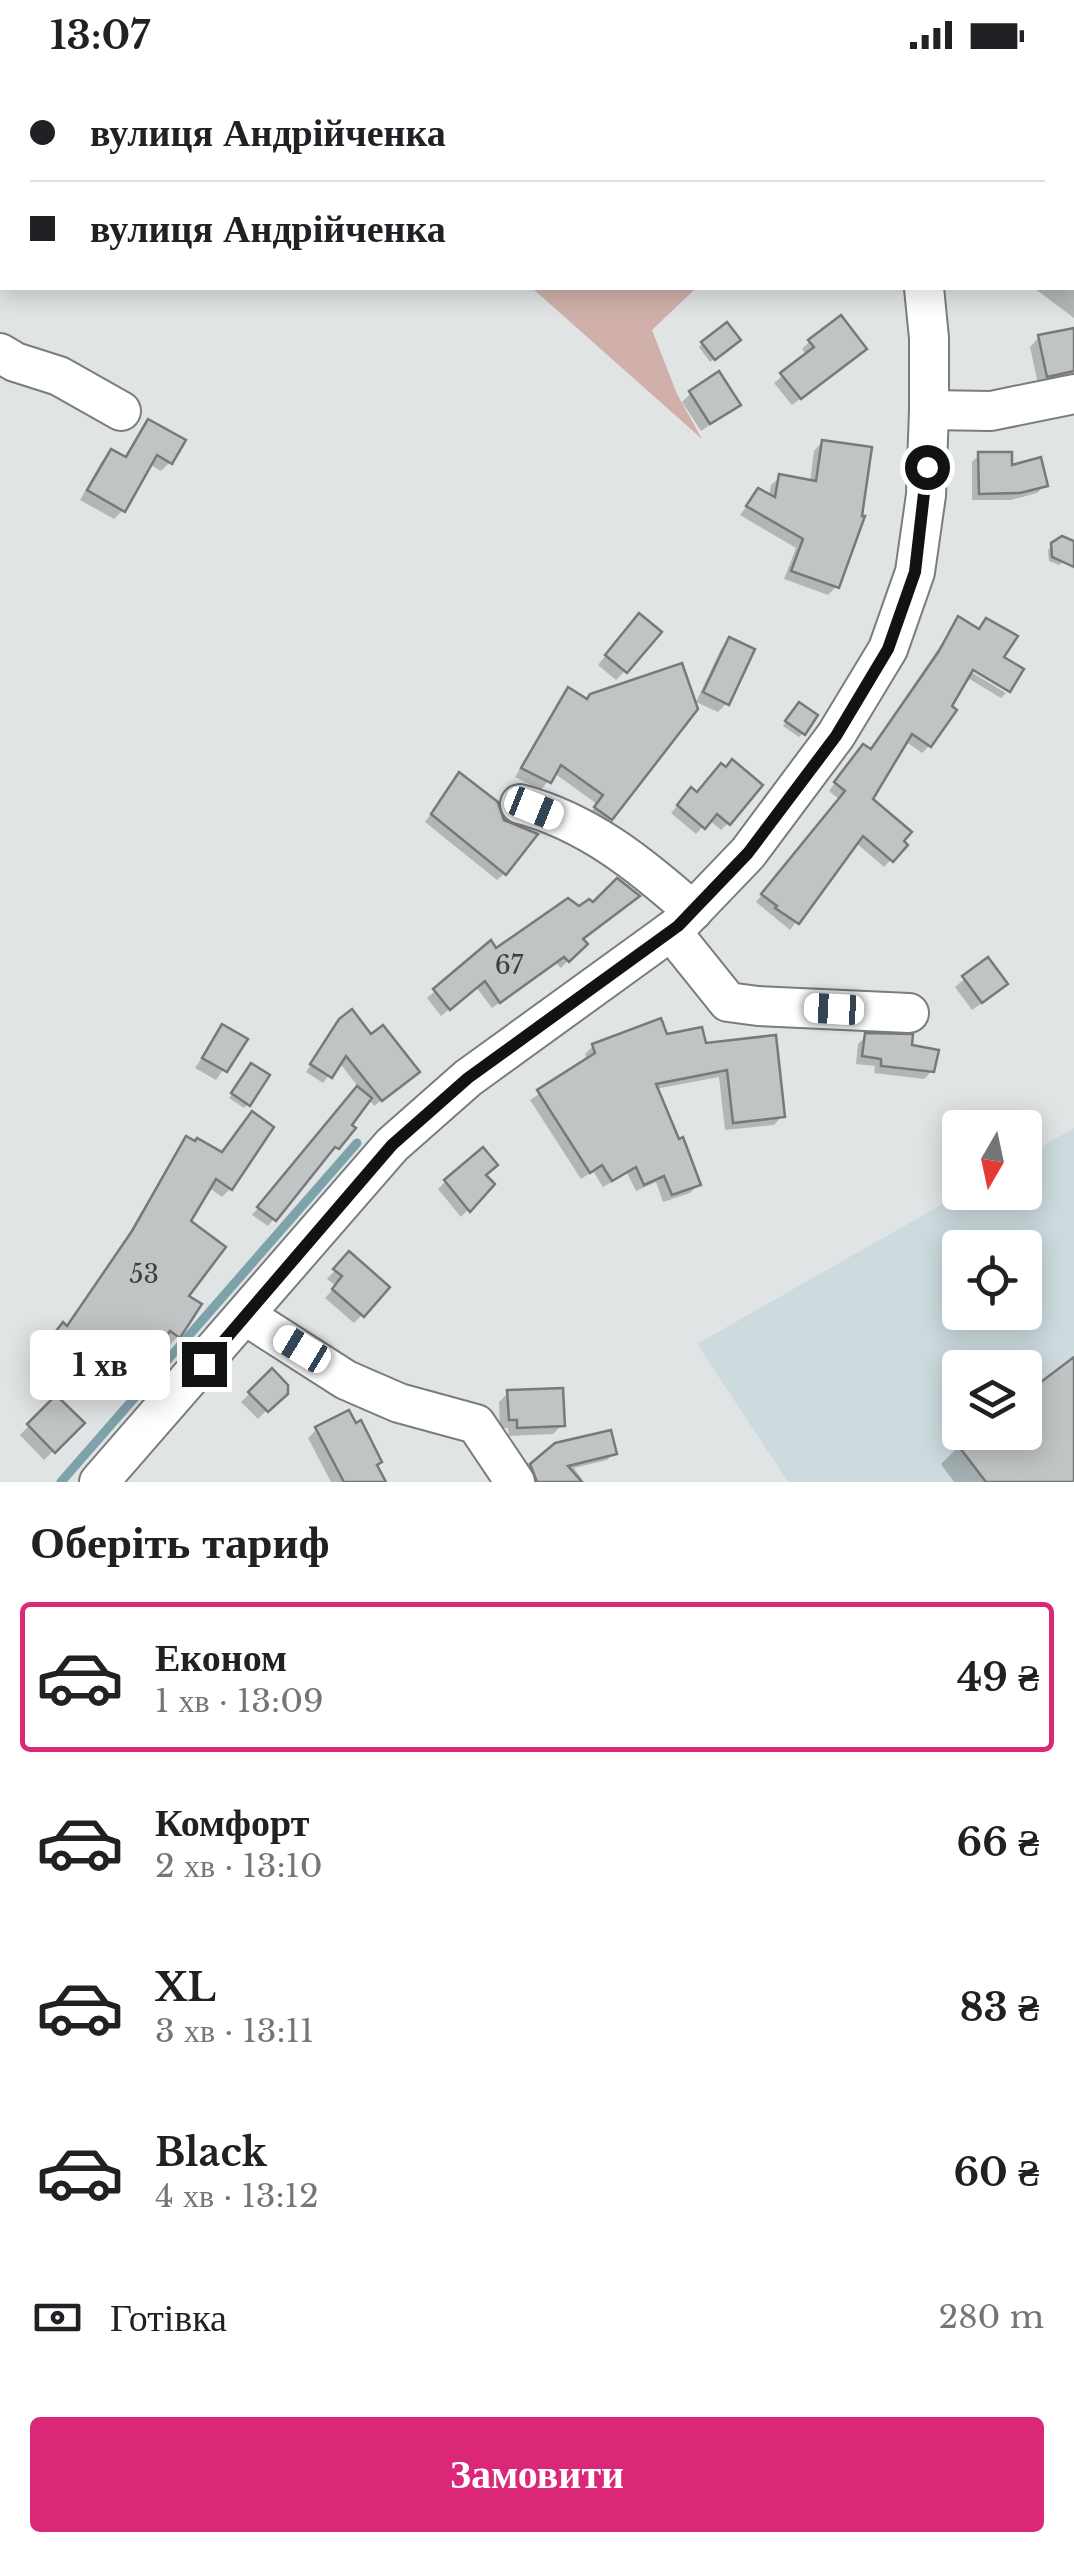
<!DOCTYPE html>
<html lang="uk">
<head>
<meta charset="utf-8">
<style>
  :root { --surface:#fff; --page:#f2f2f2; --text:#202124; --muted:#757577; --line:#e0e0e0; --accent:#db2777 }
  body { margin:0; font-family:"Libre Baskerville",serif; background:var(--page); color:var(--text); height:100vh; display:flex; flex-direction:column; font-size:38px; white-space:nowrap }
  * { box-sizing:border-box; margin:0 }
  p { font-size:32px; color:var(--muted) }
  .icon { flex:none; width:55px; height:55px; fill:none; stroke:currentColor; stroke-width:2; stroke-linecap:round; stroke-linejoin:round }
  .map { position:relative; height:1412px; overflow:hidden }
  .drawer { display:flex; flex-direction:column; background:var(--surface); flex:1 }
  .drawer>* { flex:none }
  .hud { position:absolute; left:0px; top:0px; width:1075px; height:220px; box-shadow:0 5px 25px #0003; display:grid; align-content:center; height:220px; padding:0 30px; background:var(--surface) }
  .needle { width:65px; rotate:189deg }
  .tools { position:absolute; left:942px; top:1040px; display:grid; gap:20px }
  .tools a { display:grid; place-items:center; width:100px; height:100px; border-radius:10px; background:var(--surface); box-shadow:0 5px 25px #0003; font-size:50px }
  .end { position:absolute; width:45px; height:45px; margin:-22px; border:12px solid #111313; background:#fff; box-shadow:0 0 0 5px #fff }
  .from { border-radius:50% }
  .bubble { position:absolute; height:70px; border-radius:10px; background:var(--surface); box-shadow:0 5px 25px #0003; font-size:32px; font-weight:700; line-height:70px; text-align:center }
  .car { position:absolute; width:30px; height:60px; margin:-30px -15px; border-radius:12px; box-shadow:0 0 8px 2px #0007; background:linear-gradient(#fff 24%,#345 0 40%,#fff 0 76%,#345 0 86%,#fff 0) }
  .hud b { display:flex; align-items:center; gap:35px; height:95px; font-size:38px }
  .hud b+b { border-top:2px solid var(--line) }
  .hud i { width:25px; height:25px; background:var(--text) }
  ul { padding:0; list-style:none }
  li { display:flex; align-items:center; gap:30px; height:150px; margin:0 20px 15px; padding:0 10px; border:5px solid transparent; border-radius:10px }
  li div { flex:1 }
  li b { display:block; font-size:38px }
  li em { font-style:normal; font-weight:700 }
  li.active { border-color:var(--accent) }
  li>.icon { width:90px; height:90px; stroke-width:1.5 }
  h2 { padding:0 30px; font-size:45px; line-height:120px }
  .pay { display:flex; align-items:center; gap:25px; height:110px; padding:0 30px; font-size:38px }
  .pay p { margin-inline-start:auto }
  .cta { display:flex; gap:20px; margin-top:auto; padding:20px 30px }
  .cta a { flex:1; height:115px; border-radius:10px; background:var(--accent); color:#fff; font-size:40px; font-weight:700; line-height:115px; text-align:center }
  .status { display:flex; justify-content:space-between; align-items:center; height:70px; padding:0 50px; background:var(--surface); direction:ltr }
  .status svg { height:28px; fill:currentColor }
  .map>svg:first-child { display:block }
  .built { fill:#cddbde; fill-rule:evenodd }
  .green { fill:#d1b0ab }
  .shadow { fill:#0003 }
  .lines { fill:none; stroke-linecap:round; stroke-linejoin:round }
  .stream { stroke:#7da2a9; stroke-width:9 }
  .building { fill:#c0c4c5; stroke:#767a7a; stroke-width:2.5 }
  .minor-casing { stroke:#797d7e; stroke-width:42 }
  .minor { stroke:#fff; stroke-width:38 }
  .route { stroke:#111313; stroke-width:12 }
  .labels { text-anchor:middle; stroke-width:8; stroke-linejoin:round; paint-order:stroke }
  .number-label { font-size:25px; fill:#3d3f40 }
</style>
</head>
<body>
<div class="status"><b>13:07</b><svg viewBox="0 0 49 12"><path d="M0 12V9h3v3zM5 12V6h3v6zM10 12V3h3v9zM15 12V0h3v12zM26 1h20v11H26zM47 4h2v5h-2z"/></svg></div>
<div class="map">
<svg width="1074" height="1412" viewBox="0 0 1074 1412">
  <rect width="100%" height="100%" fill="#e0e4e5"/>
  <path class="built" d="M1074,1058V1412H788L697,1274L962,1123L1025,1122V1086ZM960,1178H1025V1242H960ZM960,1298H1025V1362H960Z"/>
  <g class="green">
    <polygon points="232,0 763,0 760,2"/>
    <polygon points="532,218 696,218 652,260 677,324 702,369"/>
  </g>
  <g class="shadow">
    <polygon points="1073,167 1074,167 1074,248 1034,218 1072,218"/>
    <polygon points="1074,260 1074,307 1038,314 1030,277 1039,267"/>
    <polygon points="810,271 856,287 792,335 774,313 807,285 802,279"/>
    <polygon points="702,274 734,274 710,292 699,277"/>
    <polygon points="691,323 738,335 701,361 682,332"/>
    <polygon points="149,352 170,392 161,401 149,394 123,440 114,449 80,430 102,391 111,382 123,388"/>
    <polygon points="822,372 836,517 828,525 784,509 796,478 740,445 758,421 769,427 771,415 780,407 810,412 814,381"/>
    <polygon points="980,384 1010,398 1045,415 1037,423 1011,430 972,430 972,392"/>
    <polygon points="1052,475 1069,488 1059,495 1049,491 1048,480"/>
    <polygon points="958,549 978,561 986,551 961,596 1006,623 1001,628 966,607 929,676 922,683 905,671 869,729 905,775 884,797 855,772 790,860 756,832 840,730 829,721 856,684 870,681"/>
    <polygon points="630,555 625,601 616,610 598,595"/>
    <polygon points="730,570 727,633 718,642 696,632 721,579"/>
    <polygon points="569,620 586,631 610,749 602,757 588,746 597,734 554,703 541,720 515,707 561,628"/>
    <polygon points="795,639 803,663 799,667 783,656"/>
    <polygon points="459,705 505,803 497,810 425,752"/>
    <polygon points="696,725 728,753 721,760 709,750 696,764 671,743 684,728"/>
    <polygon points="579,839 580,870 584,874 561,898 556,893 492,938 476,917 441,946 427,928 491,874 496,881"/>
    <polygon points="987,890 996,923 972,940 955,917"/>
    <polygon points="223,957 244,969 216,1010 195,998"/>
    <polygon points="333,959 410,1008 374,1036 369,1029 337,1077 330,1084 327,1082 268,1156 252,1145 359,1018 339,992 323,1013 306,1002"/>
    <polygon points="665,966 704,976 782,1046 774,1055 725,1060 719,1007 655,1019 698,1115 690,1123 663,1132 656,1112 636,1121 627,1103 603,1117 593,1101 581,1109 530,1030 587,991 585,984 593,976"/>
    <polygon points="866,966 909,977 932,1001 924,1009 874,1003 875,996 856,994 858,974"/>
    <polygon points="248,1000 248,1034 244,1038 229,1028"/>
    <polygon points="186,1069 221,1084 230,1119 222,1127 208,1117 188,1152 185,1227 178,1266 170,1275 161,1269 116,1329 83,1305 79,1309 41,1283 55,1264 66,1258 124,1172 178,1078"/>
    <polygon points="483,1106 492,1114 461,1147 438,1119 446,1111"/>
    <polygon points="349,1185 362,1245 354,1253 325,1228 336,1216 327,1209"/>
    <polygon points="1074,1291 1074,1412 954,1412 941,1394 959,1376 1025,1362 1025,1327"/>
    <polygon points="272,1302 285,1322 258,1349 241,1332"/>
    <polygon points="508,1323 562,1355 553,1364 509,1366 508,1358 500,1358 499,1332"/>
    <polygon points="56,1328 81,1353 44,1390 20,1365"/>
    <polygon points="355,1356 375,1396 376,1412 331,1412 308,1368 317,1359"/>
    <polygon points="614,1383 607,1390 574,1398 584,1412 528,1412 524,1403 532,1396"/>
  </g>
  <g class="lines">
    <polyline class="stream" points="61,1412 357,1073"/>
  </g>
  <g class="building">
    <polygon points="841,245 867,279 801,329 780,303 814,277 808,270"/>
    <polygon points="727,252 741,270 715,290 701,272"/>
    <polygon points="1074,258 1074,301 1047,307 1038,265"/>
    <polygon points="719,301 741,335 710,354 689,321"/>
    <polygon points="148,349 186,370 172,394 157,385 125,442 87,420 111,379 126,387"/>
    <polygon points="822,370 872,377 862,446 865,446 839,518 791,501 803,469 746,436 758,418 775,427 779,404 816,411"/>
    <polygon points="978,382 1012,382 1012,395 1041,387 1048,416 1020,423 979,424"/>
    <polygon points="1062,466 1074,471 1074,497 1052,487 1051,473"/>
    <polygon points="639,543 662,562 627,603 605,585"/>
    <polygon points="958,546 979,559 986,548 1018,566 1004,587 1024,599 1010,622 973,600 952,636 957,640 931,677 912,664 873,729 912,762 904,771 908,775 893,792 863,766 799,854 775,838 777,836 761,824 845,721 834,712 863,674 871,679 939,581"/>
    <polygon points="729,567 755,579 729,635 703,622"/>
    <polygon points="682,593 698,639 612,750 594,737 603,725 561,695 551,713 521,698 568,617 587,629 590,624"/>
    <polygon points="799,632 818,645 805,665 785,651"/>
    <polygon points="732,689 763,715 730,755 717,744 705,759 677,735 691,717 697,722 721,693 726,697"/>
    <polygon points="459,702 498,732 504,750 538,764 506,805 431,744"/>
    <polygon points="617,808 640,826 583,869 588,874 569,892 564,887 500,933 485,911 450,940 433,919 491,870 496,878 568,828 579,836 589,829 593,832"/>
    <polygon points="988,887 1008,914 982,933 962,906"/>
    <polygon points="352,939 371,964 383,955 420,1002 382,1031 346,986 332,1008 310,994 339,949"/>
    <polygon points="661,948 667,964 702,957 706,973 776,965 785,1047 733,1053 727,1000 656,1014 679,1069 683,1067 701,1115 672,1125 664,1106 644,1115 636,1097 612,1111 602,1095 590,1103 537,1020 595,983 592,974"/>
    <polygon points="222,954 248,969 227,1002 202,988"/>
    <polygon points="865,963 913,964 912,975 939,980 934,1002 881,996 881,989 862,986"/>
    <polygon points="251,993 270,1005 250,1036 231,1023"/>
    <polygon points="357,1016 372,1028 352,1055 356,1058 339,1079 335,1077 276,1151 257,1137"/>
    <polygon points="252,1041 274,1057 232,1120 216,1109 191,1151 226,1177 189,1226 202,1234 180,1268 170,1261 126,1322 92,1298 89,1302 47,1273 63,1252 67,1256 132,1161 186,1066 195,1071 197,1068 222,1082"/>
    <polygon points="483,1077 498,1095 486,1105 495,1114 470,1142 444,1110"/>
    <polygon points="349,1181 390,1217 364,1247 332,1219 342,1206 333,1199"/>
    <polygon points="1074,1287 1074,1412 986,1412 957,1374 973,1362 1025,1362 1025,1324"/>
    <polygon points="272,1298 288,1315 288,1324 268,1342 248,1322"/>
    <polygon points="563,1318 565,1356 517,1358 517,1350 509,1350 507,1320"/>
    <polygon points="56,1325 85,1353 55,1383 27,1354"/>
    <polygon points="349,1340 356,1353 361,1350 382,1392 377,1395 386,1412 344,1412 315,1357"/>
    <polygon points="611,1360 617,1384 568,1396 582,1412 537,1412 530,1394 555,1373"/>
  </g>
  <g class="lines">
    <g class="minor-casing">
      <g id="minor">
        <polyline points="302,0 309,2"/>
        <polyline points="901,0 902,2"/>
        <polyline points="564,2 579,0"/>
        <polyline points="0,283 15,292 59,306 121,341"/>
        <polyline points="929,340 991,341 1074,324"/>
        <path d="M520,734C588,752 641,795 693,841"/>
        <polyline points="671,861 728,932 758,936 909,943"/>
        <polyline points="246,1246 346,1310 399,1333 476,1354 515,1412"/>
        <polyline points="99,1412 392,1075 468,1008 678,856 748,783 836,665 888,579 915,502 926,425 929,340 929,268 924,218"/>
      </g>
    </g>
    <use href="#minor" class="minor"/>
  </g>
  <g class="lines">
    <polyline class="route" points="204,1294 392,1075 468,1008 678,856 748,783 836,666 888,579 915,502 927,397"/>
  </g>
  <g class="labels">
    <g class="number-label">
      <text x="509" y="904">67</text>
      <text x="144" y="1213">53</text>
    </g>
  </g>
</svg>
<div class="tools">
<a><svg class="needle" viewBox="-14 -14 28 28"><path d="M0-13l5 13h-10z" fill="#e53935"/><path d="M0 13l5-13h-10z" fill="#757577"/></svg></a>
<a><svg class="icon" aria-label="locate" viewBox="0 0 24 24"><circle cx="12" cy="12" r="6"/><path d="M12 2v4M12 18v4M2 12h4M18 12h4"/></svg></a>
<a><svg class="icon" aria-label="layers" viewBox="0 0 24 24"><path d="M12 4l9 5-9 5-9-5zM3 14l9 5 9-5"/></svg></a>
</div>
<i class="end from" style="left:927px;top:397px"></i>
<i class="end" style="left:204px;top:1294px"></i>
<div class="bubble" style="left:30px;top:1260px;width:140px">1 хв</div>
<i class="car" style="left:534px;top:738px;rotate:112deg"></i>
<i class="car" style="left:834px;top:939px;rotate:273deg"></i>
<i class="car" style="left:302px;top:1279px;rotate:301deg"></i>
<div class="hud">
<b><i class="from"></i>вулиця Андрійченка</b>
<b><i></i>вулиця Андрійченка</b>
</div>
</div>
<section class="drawer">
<h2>Оберіть тариф</h2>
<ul>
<li class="active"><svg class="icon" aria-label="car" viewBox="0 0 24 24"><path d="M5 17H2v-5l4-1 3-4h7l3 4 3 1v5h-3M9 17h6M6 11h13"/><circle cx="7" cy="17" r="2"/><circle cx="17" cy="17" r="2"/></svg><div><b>Економ</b><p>1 хв · 13:09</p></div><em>49 ₴</em></li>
<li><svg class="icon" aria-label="car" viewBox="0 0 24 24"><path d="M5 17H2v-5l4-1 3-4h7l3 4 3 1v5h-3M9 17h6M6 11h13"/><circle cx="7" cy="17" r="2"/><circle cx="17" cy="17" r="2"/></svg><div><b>Комфорт</b><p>2 хв · 13:10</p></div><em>66 ₴</em></li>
<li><svg class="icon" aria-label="car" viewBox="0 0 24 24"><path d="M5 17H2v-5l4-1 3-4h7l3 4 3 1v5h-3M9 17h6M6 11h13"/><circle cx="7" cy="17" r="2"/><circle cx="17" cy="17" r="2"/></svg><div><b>XL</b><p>3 хв · 13:11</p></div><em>83 ₴</em></li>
<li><svg class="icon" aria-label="car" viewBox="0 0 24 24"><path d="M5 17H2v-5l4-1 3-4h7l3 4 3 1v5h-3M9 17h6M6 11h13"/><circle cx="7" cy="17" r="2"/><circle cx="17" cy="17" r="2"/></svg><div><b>Black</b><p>4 хв · 13:12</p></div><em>60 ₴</em></li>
</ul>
<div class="pay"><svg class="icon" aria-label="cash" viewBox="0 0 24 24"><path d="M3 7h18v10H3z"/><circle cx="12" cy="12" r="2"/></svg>Готівка<p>280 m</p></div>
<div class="cta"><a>Замовити</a></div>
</section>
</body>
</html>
